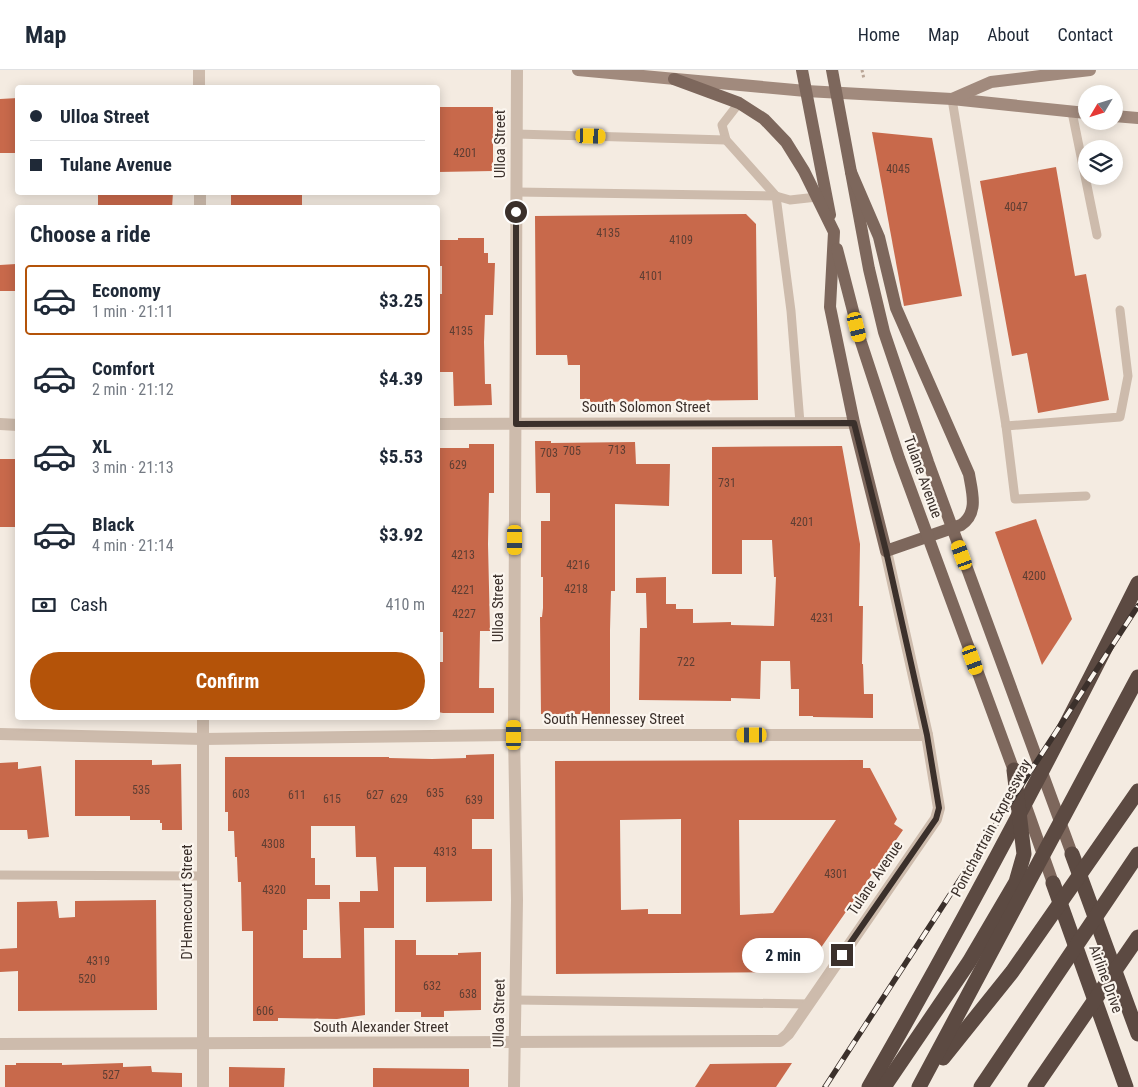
<!DOCTYPE html>
<html lang="en">
<head>
<meta charset="utf-8">
<style>
  :root { --surface:#fff; --page:#f6f6f7; --text:#1f2937; --muted:#747a83; --line:#e0e1e3; --accent:#b45309 }
  body { margin:0; font-family:"Roboto Condensed",sans-serif; background:var(--page); color:var(--text); height:100vh; display:flex; flex-direction:column; font-size:19px; white-space:nowrap }
  * { box-sizing:border-box; margin:0 }
  p { font-size:16px; color:var(--muted) }
  .icon { flex:none; width:28px; height:28px; fill:none; stroke:currentColor; stroke-width:2; stroke-linecap:round; stroke-linejoin:round }
  .map { position:relative; flex:1; overflow:hidden }
  .sheet { position:absolute; left:15px; top:135px; width:425px; height:515px; display:flex; flex-direction:column; background:var(--surface); border-radius:5px; box-shadow:0 2px 12px #0003 }
  .sheet>* { flex:none }
  .top-card { position:absolute; left:15px; top:15px; width:425px; height:110px; border-radius:5px; box-shadow:0 2px 12px #0003; display:grid; align-content:center; height:110px; padding:0 15px; background:var(--surface) }
  .needle { width:32px; rotate:232deg }
  .tools { position:absolute; left:1078px; top:15px; display:grid; gap:10px }
  .tools a { display:grid; place-items:center; width:45px; height:45px; border-radius:50%; background:var(--surface); box-shadow:0 2px 12px #0003; font-size:25px }
  .end { position:absolute; width:22px; height:22px; margin:-11px; border:6px solid #3b302b; background:#fff; box-shadow:0 0 0 2px #fff }
  .from { border-radius:50% }
  .bubble { position:absolute; height:35px; border-radius:18px; background:var(--surface); box-shadow:0 2px 12px #0003; font-size:16px; font-weight:700; line-height:35px; text-align:center }
  .car { position:absolute; width:15px; height:30px; margin:-15px -8px; border-radius:6px; box-shadow:0 0 4px 1px #0007; background:linear-gradient(#f5c518 24%,#345 0 40%,#f5c518 0 76%,#345 0 86%,#f5c518 0) }
  .top-card b { display:flex; align-items:center; gap:18px; height:48px; font-size:19px }
  .top-card b+b { border-top:1px solid var(--line) }
  .top-card i { width:12px; height:12px; background:var(--text) }
  ul { padding:0; list-style:none }
  li { display:flex; align-items:center; gap:15px; height:70px; margin:0 10px 8px; padding:0 5px; border:2px solid transparent; border-radius:5px }
  li div { flex:1 }
  li b { display:block; font-size:19px }
  li em { font-style:normal; font-weight:700 }
  li.current { border-color:var(--accent) }
  li>.icon { width:45px; height:45px; stroke-width:1.5 }
  h2 { padding:0 15px; font-size:22px; line-height:60px }
  .pay { display:flex; align-items:center; gap:12px; height:55px; padding:0 15px; font-size:19px }
  .pay p { margin-inline-start:auto }
  .cta { display:flex; gap:10px; margin-top:auto; padding:10px 15px }
  .cta a { flex:1; height:58px; border-radius:30px; background:var(--accent); color:#fff; font-size:20px; font-weight:700; line-height:58px; text-align:center }
  header { display:flex; align-items:center; gap:30px; box-sizing:border-box; height:70px; padding:0 25px; background:var(--surface); border-bottom:1px solid var(--line) }
  header strong { font-size:24px }
  nav { display:flex; gap:28px; margin-inline-start:auto; font-size:18px }
  .map>svg:first-child { display:block }
  .building { fill:#c8694b; fill-rule:evenodd }
  .lines { fill:none; stroke-linecap:round; stroke-linejoin:round }
  .path { stroke:#b9a596; stroke-width:3; stroke-dasharray:2.5 2.5; stroke-linecap:butt }
  .lane { stroke:#cdbbac; stroke-width:9 }
  .street { stroke:#cdbbac; stroke-width:12 }
  .secondary { stroke:#a18a7d; stroke-width:12 }
  .primary { stroke:#7d675c; stroke-width:12 }
  .highway { stroke:#5c4a42; stroke-width:15 }
  .rail-casing { stroke:#3b302b; stroke-width:5.5 }
  .rail { stroke:#fbf5ee; stroke-width:4; stroke-dasharray:11; stroke-linecap:butt }
  .route { stroke:#3b302b; stroke-width:6 }
  .labels { text-anchor:middle; stroke-width:4.5; stroke-linejoin:round; paint-order:stroke }
  .number-label { font-size:12px; fill:#5e3e33 }
  .street-label { font-size:15px; fill:#3b302b; stroke:#fbf5ee }
</style>
</head>
<body>
<header>
<strong>Map</strong>
<nav><a>Home</a><a>Map</a><a>About</a><a>Contact</a></nav>
</header>
<div class="map">
<svg width="1138" height="1017" viewBox="0 0 1138 1017">
  <rect width="100%" height="100%" fill="#f4ebe1"/>
  <g class="building">
    <polygon points="18,28 18,83 0,83 0,29"/>
    <polygon points="438,37 493,37 493,101 438,102"/>
    <polygon points="872,62 932,68 962,226 904,236"/>
    <polygon points="1056,97 1075,206 1086,204 1109,330 1038,343 1027,283 1012,286 980,111"/>
    <polygon points="98,122 173,122 172,138 98,138"/>
    <rect x="231" y="122" width="71" height="16"/>
    <polygon points="746,144 756,154 758,330 590,332 590,329 580,329 580,295 568,295 567,285 536,285 535,146"/>
    <polygon points="458,168 484,168 484,183 488,183 488,193 495,193 493,245 485,245 484,272 485,314 491,314 492,335 454,336 453,302 438,302 438,224 442,224 442,196 438,196 438,170 458,170"/>
    <polygon points="16,194 17,221 0,221 0,195"/>
    <polygon points="535,371 551,371 551,373 635,372 636,394 670,394 669,436 615,434 615,521 611,521 610,560 610,644 541,644 540,547 542,547 543,538 543,507 541,507 541,451 550,451 550,423 536,423"/>
    <polygon points="469,374 494,374 494,423 489,423 488,474 490,561 480,561 479,618 494,618 494,643 443,643 438,642 438,592 443,592 443,562 438,562 438,460 439,460 438,378 469,378"/>
    <polygon points="842,376 860,474 859,536 863,536 862,594 863,594 864,624 873,624 873,648 813,647 813,646 799,646 799,619 791,619 790,591 761,591 760,629 731,628 731,631 639,630 640,558 647,558 646,523 636,523 636,508 666,507 666,534 676,534 676,539 693,539 693,553 731,552 731,555 774,556 776,507 774,507 772,470 742,470 742,504 712,504 712,377"/>
    <rect x="0" y="389" width="18" height="68"/>
    <polygon points="1036,449 1072,549 1042,595 995,462"/>
    <path d="M494,684V749H472V779H492V831L426,832V797H394V858H364L365,945L337,949L278,948V951H253V861H242L241,812H238L237,787H235L234,761H228V742H225V687H389V688L432,689L466,688V685ZM311,756H355L356,787H376L378,821H360V832H339L341,888H303V860H307V829H330V815H315V788H311Z"/>
    <polygon points="75,690 152,690 152,695 181,694 182,760 162,760 162,753 160,753 160,750 130,750 130,746 75,746"/>
    <path d="M863,690V698H870L897,749L894,754L903,760L804,902L556,904L555,691ZM681,749V844H648V839L621,840L620,750ZM739,750H836L773,843L740,845Z"/>
    <polygon points="18,692 18,699 41,696 49,767 28,769 27,760 0,760 0,693"/>
    <polygon points="156,830 157,940 18,941 18,901 0,902 0,879 17,878 17,832 57,831 59,848 75,847 75,831"/>
    <polygon points="395,870 416,870 416,885 458,885 458,883 481,882 481,940 444,941 444,947 421,947 421,942 395,942"/>
    <polygon points="16,993 62,993 62,995 123,993 123,997 151,996 152,1002 182,1003 182,1017 5,1017 5,995 16,995"/>
    <polygon points="792,993 776,1017 695,1017 710,994"/>
    <polygon points="229,997 285,998 284,1017 229,1017"/>
    <polygon points="373,998 469,999 469,1017 373,1017"/>
  </g>
  <g class="lines">
    <polyline class="path" points="862,0 864,9"/>
    <g class="lane">
      <polyline points="952,29 1006,356 1120,347 1128,306 1120,240"/>
      <polyline points="739,33 722,55 726,70 776,126 790,130 817,127"/>
      <polyline points="1072,42 1097,165"/>
      <polyline points="516,64 726,70"/>
      <polyline points="516,122 776,126 791,241 800,353"/>
      <polyline points="1006,356 1015,429 1086,426"/>
      <polyline points="0,805 203,806"/>
      <polyline points="515,930 809,934"/>
    </g>
    <g class="street">
      <polyline points="199,0 199,18"/>
      <polyline points="200,122 200,138"/>
      <polyline points="0,354 18,355"/>
      <polyline points="438,354 854,353"/>
      <polyline points="203,648 203,1017"/>
      <polyline points="0,664 203,669 514,665 927,665"/>
      <polyline points="0,974 780,971 788,964 936,749 939,738 927,665 886,481"/>
      <polyline points="514,1017 517,830 514,665 517,0"/>
    </g>
    <g class="secondary">
      <polyline points="578,0 806,21 952,29 1086,43"/>
      <polyline points="952,29 991,12 1090,0"/>
      <polyline points="1114,46 1138,48"/>
    </g>
    <g class="primary">
      <polyline points="802,0 830,145"/>
      <polyline points="832,0 869,199 884,262 928,392 1072,784"/>
      <path d="M674,9L739,33L764,49L786,72L804,101L834,162L830,237L854,353L886,481L961,455C979,443 972,422 969,404L896,238L879,167L851,102"/>
      <polyline points="837,179 861,272 899,388 1017,709"/>
      <polyline points="1023,728 1053,813"/>
    </g>
    <g class="highway">
      <polyline points="1072,784 1138,964"/>
      <polyline points="1053,813 1126,1017"/>
      <polyline points="943,988 1012,902 1138,721"/>
      <path d="M869,1017C964,852 1053,683 1138,513"/>
      <polyline points="884,1017 969,892 1016,812 1024,784 1014,700"/>
      <polyline points="919,1017 1138,607"/>
      <polyline points="981,1017 1138,784"/>
      <polyline points="1035,1017 1138,867"/>
    </g>
    <g class="rail-casing">
      <polyline id="rail" points="825,1017 1138,536"/>
    </g>
    <use href="#rail" class="rail"/>
  </g>
  <g class="lines">
    <polyline class="route" points="516,142 516,354 854,353 886,481 927,665 939,738 936,749 842,885"/>
  </g>
  <g class="labels">
    <g class="number-label">
      <text x="465" y="87">4201</text>
      <text x="898" y="103">4045</text>
      <text x="1016" y="141">4047</text>
      <text x="608" y="167">4135</text>
      <text x="681" y="174">4109</text>
      <text x="651" y="210">4101</text>
      <text x="461" y="265">4135</text>
      <text x="617" y="384">713</text>
      <text x="572" y="385">705</text>
      <text x="549" y="387">703</text>
      <text x="458" y="399">629</text>
      <text x="727" y="417">731</text>
      <text x="802" y="456">4201</text>
      <text x="463" y="489">4213</text>
      <text x="578" y="499">4216</text>
      <text x="1034" y="510">4200</text>
      <text x="576" y="523">4218</text>
      <text x="463" y="524">4221</text>
      <text x="464" y="548">4227</text>
      <text x="822" y="552">4231</text>
      <text x="686" y="596">722</text>
      <text x="141" y="724">535</text>
      <text x="435" y="727">635</text>
      <text x="241" y="728">603</text>
      <text x="297" y="729">611</text>
      <text x="375" y="729">627</text>
      <text x="332" y="733">615</text>
      <text x="399" y="733">629</text>
      <text x="474" y="734">639</text>
      <text x="273" y="778">4308</text>
      <text x="445" y="786">4313</text>
      <text x="836" y="808">4301</text>
      <text x="274" y="824">4320</text>
      <text x="98" y="895">4319</text>
      <text x="87" y="913">520</text>
      <text x="432" y="920">632</text>
      <text x="468" y="928">638</text>
      <text x="265" y="945">606</text>
      <text x="111" y="1009">527</text>
    </g>
    <g class="street-label">
      <text transform="translate(500 74) rotate(-90)" y="5">Ulloa Street</text>
      <text x="646" y="342">South Solomon Street</text>
      <text transform="translate(923 407) rotate(70)" y="5">Tulane Avenue</text>
      <text transform="translate(498 538) rotate(-90)" y="5">Ulloa Street</text>
      <text x="614" y="654">South Hennessey Street</text>
      <text transform="translate(991 758) rotate(-62)" y="5">Pontchartrain Expressway</text>
      <text transform="translate(875 808) rotate(-56)" y="5">Tulane Avenue</text>
      <text transform="translate(187 832) rotate(-90)" y="5">D'Hemecourt Street</text>
      <text transform="translate(1106 909) rotate(70)" y="5">Airline Drive</text>
      <text transform="translate(499 943) rotate(-89)" y="5">Ulloa Street</text>
      <text x="381" y="962">South Alexander Street</text>
    </g>
  </g>
</svg>
<div class="tools">
<a><svg class="needle" viewBox="-14 -14 28 28"><path d="M0-13l5 13h-10z" fill="#e53935"/><path d="M0 13l5-13h-10z" fill="#747a83"/></svg></a>
<a><svg class="icon" aria-label="layers" viewBox="0 0 24 24"><path d="M12 4l9 5-9 5-9-5zM3 14l9 5 9-5"/></svg></a>
</div>
<i class="end from" style="left:516px;top:142px"></i>
<i class="end" style="left:842px;top:885px"></i>
<div class="bubble" style="left:742px;top:868px;width:82px">2 min</div>
<i class="car" style="left:591px;top:66px;rotate:92deg"></i>
<i class="car" style="left:857px;top:257px;rotate:166deg"></i>
<i class="car" style="left:515px;top:470px;rotate:180deg"></i>
<i class="car" style="left:962px;top:485px;rotate:340deg"></i>
<i class="car" style="left:973px;top:590px;rotate:160deg"></i>
<i class="car" style="left:514px;top:665px;rotate:0deg"></i>
<i class="car" style="left:752px;top:665px;rotate:270deg"></i>
<div class="top-card">
<b><i class="from"></i>Ulloa Street</b>
<b><i></i>Tulane Avenue</b>
</div>
<section class="sheet">
<h2>Choose a ride</h2>
<ul>
<li class="current"><svg class="icon" aria-label="car" viewBox="0 0 24 24"><path d="M5 17H2v-5l4-1 3-4h7l3 4 3 1v5h-3M9 17h6M6 11h13"/><circle cx="7" cy="17" r="2"/><circle cx="17" cy="17" r="2"/></svg><div><b>Economy</b><p>1 min · 21:11</p></div><em>$3.25</em></li>
<li><svg class="icon" aria-label="car" viewBox="0 0 24 24"><path d="M5 17H2v-5l4-1 3-4h7l3 4 3 1v5h-3M9 17h6M6 11h13"/><circle cx="7" cy="17" r="2"/><circle cx="17" cy="17" r="2"/></svg><div><b>Comfort</b><p>2 min · 21:12</p></div><em>$4.39</em></li>
<li><svg class="icon" aria-label="car" viewBox="0 0 24 24"><path d="M5 17H2v-5l4-1 3-4h7l3 4 3 1v5h-3M9 17h6M6 11h13"/><circle cx="7" cy="17" r="2"/><circle cx="17" cy="17" r="2"/></svg><div><b>XL</b><p>3 min · 21:13</p></div><em>$5.53</em></li>
<li><svg class="icon" aria-label="car" viewBox="0 0 24 24"><path d="M5 17H2v-5l4-1 3-4h7l3 4 3 1v5h-3M9 17h6M6 11h13"/><circle cx="7" cy="17" r="2"/><circle cx="17" cy="17" r="2"/></svg><div><b>Black</b><p>4 min · 21:14</p></div><em>$3.92</em></li>
</ul>
<div class="pay"><svg class="icon" aria-label="cash" viewBox="0 0 24 24"><path d="M3 7h18v10H3z"/><circle cx="12" cy="12" r="2"/></svg>Cash<p>410 m</p></div>
<div class="cta"><a>Confirm</a></div>
</section>
</div>
</body>
</html>
